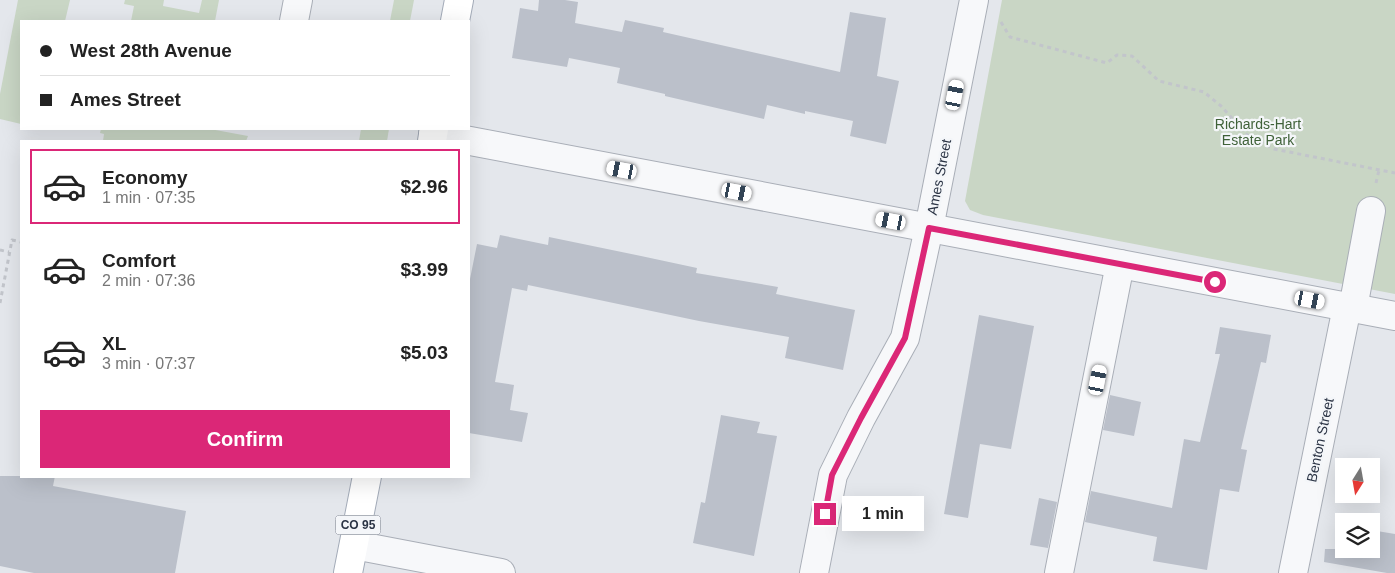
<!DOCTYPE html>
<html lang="en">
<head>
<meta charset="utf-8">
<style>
  :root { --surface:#fff; --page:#f2f2f2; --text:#222; --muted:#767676; --line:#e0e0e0; --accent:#db2777 }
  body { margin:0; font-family:Helvetica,sans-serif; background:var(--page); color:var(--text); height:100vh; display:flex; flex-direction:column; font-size:19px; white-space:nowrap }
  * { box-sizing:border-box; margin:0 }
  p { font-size:16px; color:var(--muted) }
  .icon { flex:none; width:28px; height:28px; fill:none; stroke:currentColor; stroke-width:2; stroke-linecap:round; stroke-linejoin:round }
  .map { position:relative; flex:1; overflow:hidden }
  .drawer { position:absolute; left:20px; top:140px; width:450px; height:338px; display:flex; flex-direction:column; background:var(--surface); border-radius:0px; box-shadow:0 5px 20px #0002 }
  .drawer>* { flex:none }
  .guide { position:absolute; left:20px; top:20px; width:450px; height:110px; border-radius:0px; box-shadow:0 5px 20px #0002; display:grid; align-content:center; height:110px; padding:0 20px; background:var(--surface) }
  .needle { width:32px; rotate:191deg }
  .buttons { position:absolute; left:1335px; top:458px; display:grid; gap:10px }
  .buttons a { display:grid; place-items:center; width:45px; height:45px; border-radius:0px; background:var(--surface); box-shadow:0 5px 20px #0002; font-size:25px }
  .end { position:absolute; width:22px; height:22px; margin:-11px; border:6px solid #db2777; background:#fff; box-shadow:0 0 0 2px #fff }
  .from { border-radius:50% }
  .bubble { position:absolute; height:35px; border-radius:0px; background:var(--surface); box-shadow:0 5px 20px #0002; font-size:16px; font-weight:800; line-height:35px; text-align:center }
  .car { position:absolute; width:15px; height:30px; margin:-15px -8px; border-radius:6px; box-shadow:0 0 4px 1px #0007; background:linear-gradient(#fff 24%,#345 0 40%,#fff 0 76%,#345 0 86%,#fff 0) }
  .guide b { display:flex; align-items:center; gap:18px; height:48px; font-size:19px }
  .guide b+b { border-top:1px solid var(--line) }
  .guide i { width:12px; height:12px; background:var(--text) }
  ul { padding:9px 0 0; list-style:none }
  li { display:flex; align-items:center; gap:15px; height:75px; margin:0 10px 8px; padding:0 10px; border:2px solid transparent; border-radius:0px }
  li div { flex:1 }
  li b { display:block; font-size:19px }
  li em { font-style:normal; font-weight:800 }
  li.on { border-color:var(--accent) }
  li>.icon { width:45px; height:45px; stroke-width:1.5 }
  .cta { display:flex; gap:10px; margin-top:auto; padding:10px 20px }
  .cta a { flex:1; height:58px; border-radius:0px; background:var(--accent); color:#fff; font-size:20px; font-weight:800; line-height:58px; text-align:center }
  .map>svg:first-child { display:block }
  .green { fill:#c9d6c5 }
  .building { fill:#bbc0ca }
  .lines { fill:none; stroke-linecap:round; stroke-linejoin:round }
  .minor-casing { stroke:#a9aeb7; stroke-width:30 }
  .major-casing { stroke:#a3abb8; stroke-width:30 }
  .path { stroke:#c2c5cb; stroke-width:3; stroke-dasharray:4 4; stroke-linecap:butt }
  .minor { stroke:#f7f8fa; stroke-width:28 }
  .major { stroke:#fff; stroke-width:28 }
  .route { stroke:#db2777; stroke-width:6 }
  .labels { text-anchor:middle; stroke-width:4.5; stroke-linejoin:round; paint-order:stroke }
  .shield { fill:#f4f6f9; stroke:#676e7b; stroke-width:1 }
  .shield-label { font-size:12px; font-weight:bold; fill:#2b3445 }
  .park-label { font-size:14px; fill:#3f6138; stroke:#f4f6f9 }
  .street-label { font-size:14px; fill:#2b3445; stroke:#f4f6f9 }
</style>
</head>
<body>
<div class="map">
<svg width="1395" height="573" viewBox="0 0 1395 573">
  <rect width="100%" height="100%" fill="#e4e7ec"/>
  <g class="green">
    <polygon points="18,0 70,0 65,21 21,21 21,124 0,119 0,94"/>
    <polygon points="125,0 164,0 163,6 199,13 202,0 219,0 215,21 131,21 134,6 124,4"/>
    <polygon points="394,0 414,0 410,21 390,21"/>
    <polygon points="1002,0 1395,0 1395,294 983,215 970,210 965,201"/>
    <polygon points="101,129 210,129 248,136 246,141 103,141 104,134 100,133"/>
    <polygon points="361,129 389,129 387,141 359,141"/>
  </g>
  <g class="building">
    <polygon points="539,0 565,0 578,2 575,23 622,32 625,20 664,28 663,32 840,72 850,12 886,18 877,76 899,81 886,144 850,136 853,121 805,111 805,114 767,105 764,119 665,96 665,94 617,83 620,68 569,58 567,67 512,58 520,8 538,11"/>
    <polygon points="500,235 548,245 549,237 641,256 697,268 696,273 778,287 776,294 855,310 843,370 785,358 789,337 699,321 528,285 527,291 512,288 495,382 514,385 510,410 528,413 522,442 469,433 469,284 477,244 497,248"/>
    <polygon points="979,315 1034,326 1011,449 980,444 968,518 944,514"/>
    <polygon points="1220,327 1271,335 1266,363 1261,362 1241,449 1247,450 1239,492 1220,489 1207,570 1153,561 1157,537 1085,522 1091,491 1172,508 1184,439 1200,442 1220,354 1215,354"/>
    <polygon points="1110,395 1141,402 1134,436 1103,430"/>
    <polygon points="721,415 760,422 757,433 777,436 754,556 693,543 701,502 705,503"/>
    <polygon points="0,476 55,476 53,486 186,511 175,573 34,573 0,566"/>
    <polygon points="1039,498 1057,502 1048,548 1030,545"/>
    <polygon points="1371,530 1395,534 1395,573 1387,573 1324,562 1325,549 1371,549"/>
  </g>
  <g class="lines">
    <g class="minor-casing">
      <g id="minor">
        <polyline points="294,21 298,0"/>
        <polyline points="433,134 1395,316"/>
        <polyline points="1353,308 1371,211"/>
        <polyline points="354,545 501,573"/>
        <polyline points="814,573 833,475 861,418 905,338 929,228 974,0"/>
        <polyline points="1059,573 1120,264"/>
        <polyline points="1293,573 1347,307"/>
      </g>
    </g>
    <g class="major-casing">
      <g id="major">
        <polyline points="455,21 459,0"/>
        <polyline points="432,141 434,129"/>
        <polyline points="348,573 367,476"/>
      </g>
    </g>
    <g class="path">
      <polyline points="1001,22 1010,37 1107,63 1117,55 1132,56 1159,81 1204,92 1221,106 1247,135 1274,149 1395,173"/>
      <polyline points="1376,183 1379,170"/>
      <polyline points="0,250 9,252"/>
      <polyline points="0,303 12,240 21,242"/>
    </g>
    <use href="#minor" class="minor"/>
    <use href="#major" class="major"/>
  </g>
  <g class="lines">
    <polyline class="route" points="825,514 832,475 861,418 905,338 929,228 1215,282"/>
  </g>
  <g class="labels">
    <rect class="shield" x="335.5" y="515.5" width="45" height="19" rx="4"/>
    <g class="shield-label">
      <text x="358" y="529">CO 95</text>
    </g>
    <g class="park-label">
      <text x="1258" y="129">Richards-Hart<tspan x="1258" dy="16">Estate Park</tspan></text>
    </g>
    <g class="street-label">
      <text transform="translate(939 177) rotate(-79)" y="5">Ames Street</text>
      <text transform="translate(1320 440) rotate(-78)" y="5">Benton Street</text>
    </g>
  </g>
</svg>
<div class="buttons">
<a><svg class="needle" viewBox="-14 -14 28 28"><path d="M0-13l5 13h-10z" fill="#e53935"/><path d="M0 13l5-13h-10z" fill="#767676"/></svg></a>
<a><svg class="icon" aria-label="layers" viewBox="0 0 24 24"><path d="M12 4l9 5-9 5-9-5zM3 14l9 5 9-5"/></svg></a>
</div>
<i class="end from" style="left:1215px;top:282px"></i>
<i class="end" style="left:825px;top:514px"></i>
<div class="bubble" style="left:842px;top:496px;width:82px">1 min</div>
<i class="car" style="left:955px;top:95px;rotate:11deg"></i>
<i class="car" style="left:622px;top:170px;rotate:281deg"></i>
<i class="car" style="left:737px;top:192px;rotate:101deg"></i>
<i class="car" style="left:891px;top:221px;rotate:281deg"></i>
<i class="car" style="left:1310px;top:300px;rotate:101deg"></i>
<i class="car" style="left:1098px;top:380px;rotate:11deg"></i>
<div class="guide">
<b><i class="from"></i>West 28th Avenue</b>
<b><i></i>Ames Street</b>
</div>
<section class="drawer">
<ul>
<li class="on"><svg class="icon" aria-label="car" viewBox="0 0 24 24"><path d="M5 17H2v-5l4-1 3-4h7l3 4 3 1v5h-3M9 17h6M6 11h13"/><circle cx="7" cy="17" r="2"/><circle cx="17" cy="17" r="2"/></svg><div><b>Economy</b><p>1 min · 07:35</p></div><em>$2.96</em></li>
<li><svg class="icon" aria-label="car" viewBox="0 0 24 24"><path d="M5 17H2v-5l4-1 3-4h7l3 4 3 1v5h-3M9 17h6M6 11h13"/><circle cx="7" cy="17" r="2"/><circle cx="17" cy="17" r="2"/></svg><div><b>Comfort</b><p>2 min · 07:36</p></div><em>$3.99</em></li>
<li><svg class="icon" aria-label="car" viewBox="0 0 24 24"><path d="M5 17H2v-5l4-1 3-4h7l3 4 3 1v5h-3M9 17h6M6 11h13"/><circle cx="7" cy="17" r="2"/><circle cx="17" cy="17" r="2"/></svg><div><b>XL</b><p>3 min · 07:37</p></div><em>$5.03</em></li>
</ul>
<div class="cta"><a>Confirm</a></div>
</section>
</div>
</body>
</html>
